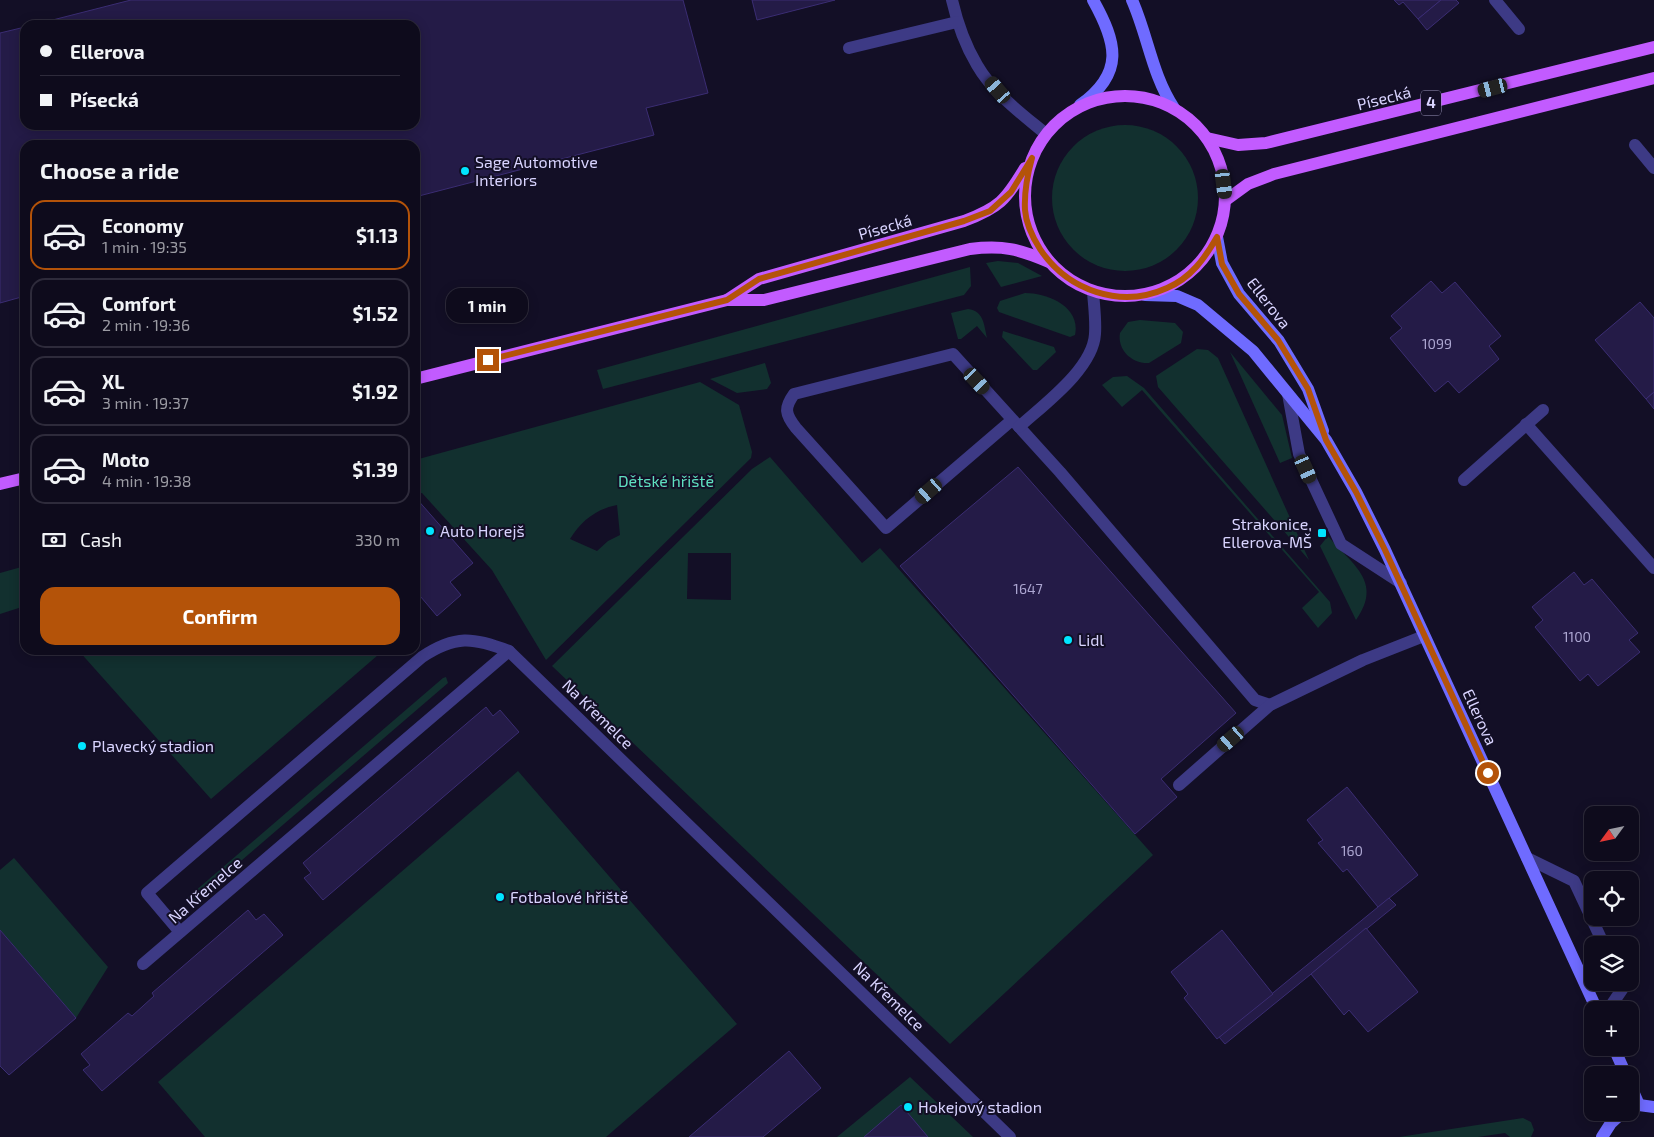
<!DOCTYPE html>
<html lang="en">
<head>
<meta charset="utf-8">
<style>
  :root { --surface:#0e0b1c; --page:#171425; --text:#f1f3f6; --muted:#9b9ba3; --line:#2e2b3b; --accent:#b45309 }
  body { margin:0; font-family:"Exo 2",sans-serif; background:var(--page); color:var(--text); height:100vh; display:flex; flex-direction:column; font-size:19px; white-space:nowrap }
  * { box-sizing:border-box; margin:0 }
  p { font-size:16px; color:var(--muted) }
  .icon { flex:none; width:28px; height:28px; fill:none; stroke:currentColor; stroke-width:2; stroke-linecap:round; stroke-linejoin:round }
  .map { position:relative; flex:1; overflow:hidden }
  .panel { position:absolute; left:20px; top:140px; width:400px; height:515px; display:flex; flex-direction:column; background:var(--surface); border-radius:15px; box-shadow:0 2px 12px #0003,0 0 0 1px var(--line) }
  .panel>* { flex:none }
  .banner { position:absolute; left:20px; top:20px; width:400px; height:110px; border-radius:15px; box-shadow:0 2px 12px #0003,0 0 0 1px var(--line); display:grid; align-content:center; height:110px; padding:0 20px; background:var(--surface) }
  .needle { width:32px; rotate:237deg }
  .controls { position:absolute; left:1584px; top:806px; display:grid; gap:10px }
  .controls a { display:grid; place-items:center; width:55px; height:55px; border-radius:10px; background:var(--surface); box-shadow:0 2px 12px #0003,0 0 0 1px var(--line); font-size:25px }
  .end { position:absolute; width:22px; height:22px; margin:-11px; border:6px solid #b45309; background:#fff; box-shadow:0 0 0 2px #fff }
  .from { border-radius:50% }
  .bubble { position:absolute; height:35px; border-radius:15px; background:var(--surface); box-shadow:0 2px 12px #0003,0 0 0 1px var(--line); font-size:16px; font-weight:700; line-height:35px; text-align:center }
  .car { position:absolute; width:15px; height:30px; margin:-15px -8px; border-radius:6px; box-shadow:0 0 4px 1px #0007; background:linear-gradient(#222 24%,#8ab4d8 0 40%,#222 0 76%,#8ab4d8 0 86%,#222 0) }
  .banner b { display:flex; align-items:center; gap:18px; height:48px; font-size:19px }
  .banner b+b { border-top:1px solid var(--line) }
  .banner i { width:12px; height:12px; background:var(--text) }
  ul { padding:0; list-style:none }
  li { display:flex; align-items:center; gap:15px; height:70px; margin:0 10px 8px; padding:0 10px; border:2px solid var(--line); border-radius:15px }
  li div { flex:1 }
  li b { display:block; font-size:19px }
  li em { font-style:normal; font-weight:700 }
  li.active { border-color:var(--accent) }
  li>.icon { width:45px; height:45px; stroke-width:1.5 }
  h2 { padding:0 20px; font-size:22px; line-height:60px }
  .pay { display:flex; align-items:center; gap:12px; height:55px; padding:0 20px; font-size:19px }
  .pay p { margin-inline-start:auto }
  .action { display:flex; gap:10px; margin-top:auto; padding:10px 20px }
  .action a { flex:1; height:58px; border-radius:15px; background:var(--accent); color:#fff; font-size:20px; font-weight:700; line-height:58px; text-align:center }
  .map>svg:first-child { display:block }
  .green { fill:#12302f; fill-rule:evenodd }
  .building { fill:#241b47; stroke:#3b2d73 }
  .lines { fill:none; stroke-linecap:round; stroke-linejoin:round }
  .lane { stroke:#3d3a85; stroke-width:12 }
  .street { stroke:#3d3a85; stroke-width:12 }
  .secondary { stroke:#6f6bff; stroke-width:12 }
  .primary { stroke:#c25bff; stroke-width:12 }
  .route { stroke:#b45309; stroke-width:6 }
  .poi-dot { fill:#00e5ff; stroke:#130f26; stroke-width:2 }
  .labels { text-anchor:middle; stroke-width:4; stroke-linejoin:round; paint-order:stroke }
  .number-label { font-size:14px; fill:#aca6d1 }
  .shield { fill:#130f26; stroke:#9e99be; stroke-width:1 }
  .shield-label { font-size:15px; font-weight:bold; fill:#d9d4ff }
  .street-label { font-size:16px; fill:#d9d4ff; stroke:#130f26 }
  .poi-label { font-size:16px; fill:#d9d4ff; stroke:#130f26; text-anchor:start }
  .park-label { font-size:16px; fill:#5fe0c0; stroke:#130f26 }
</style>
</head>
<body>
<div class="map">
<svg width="1654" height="1137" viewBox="0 0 1654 1137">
  <rect width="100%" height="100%" fill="#130f26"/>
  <g class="green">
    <circle cx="1125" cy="198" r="73"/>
    <polygon points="998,261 1018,263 1042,276 1001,287 986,263"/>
    <polygon points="970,267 971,286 964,295 603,389 597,370"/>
    <path d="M1025,293C1048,293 1081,307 1075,335L1070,337L999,312L997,308L1000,301Z"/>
    <path d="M968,309C984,311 984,325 987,338L977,326L961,339H958L951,313Z"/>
    <path d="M1140,320L1175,323L1183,332L1181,343L1149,363C1132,364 1117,350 1120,333L1128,322Z"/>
    <polygon points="1003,331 1054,347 1056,352 1037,370 1033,370 1002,337"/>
    <polygon points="1197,349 1208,350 1218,358 1309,560 1158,387 1156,376"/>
    <polygon points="1230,352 1282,415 1292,458 1280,463"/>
    <polygon points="765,363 771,383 767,389 737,393 710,379"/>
    <polygon points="1127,376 1144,388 1330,602 1332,613 1318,628 1302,608 1319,592 1142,390 1122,407 1102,385 1113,377"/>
    <path d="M700,382L739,405L752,452L751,458L546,660L492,570L422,493H415V460ZM617,505L620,535L608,541L597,551L570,539C581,521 596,509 617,505Z"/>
    <path d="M770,457L862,563L880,548L1153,855L950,1044L552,666L752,469ZM688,553H731V600L687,599Z"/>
    <path d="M1328,536C1351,564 1384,581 1356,620L1320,546Z"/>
    <polygon points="25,566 25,606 0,614 0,573"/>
    <polygon points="78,650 374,650 378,655 211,799"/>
    <polygon points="446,677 448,683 192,903 187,898 443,678"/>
    <polygon points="518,771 737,1024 606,1137 205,1137 158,1082"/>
    <polygon points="14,858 108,967 76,1018 0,930 0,870"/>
    <polygon points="910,1077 973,1137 837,1137"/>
    <polygon points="1523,1118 1531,1122 1534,1130 1531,1137 1510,1137 1505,1133 1478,1137 1399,1137"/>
  </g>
  <g class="building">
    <polygon points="131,0 683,0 708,93 646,108 654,135 415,197 415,145 25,145 25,296 0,303 0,33 25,27 25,125 415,125 415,25 33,25"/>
    <polygon points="752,0 835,0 757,20"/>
    <polygon points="1394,0 1441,0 1418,19 1403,2 1399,5"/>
    <polygon points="1441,0 1456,0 1459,3 1427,30 1418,19"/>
    <polygon points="1431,281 1442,293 1455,282 1501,336 1489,346 1499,359 1459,393 1448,381 1435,392 1390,338 1402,328 1391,316"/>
    <polygon points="1640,302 1654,318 1654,392 1646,399 1595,340"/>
    <polygon points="1654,392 1654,409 1646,399"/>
    <polygon points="1018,467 1236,713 1161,779 1177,797 1135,834 900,566"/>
    <polygon points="416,498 473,563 450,582 461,595 437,616 415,590"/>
    <polygon points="1574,572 1584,585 1592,579 1638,633 1629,640 1640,652 1598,686 1588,674 1580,681 1535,627 1543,620 1532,607"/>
    <polygon points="486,707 493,716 500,710 519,732 323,900 304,878 311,873 303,863"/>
    <polygon points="1347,787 1418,875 1378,907 1347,869 1343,872 1318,843 1323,840 1307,820"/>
    <polygon points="1389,898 1396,905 1225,1044 1219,1037"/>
    <polygon points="248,910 256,920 264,914 283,935 102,1091 83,1070 90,1065 81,1054 128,1013 132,1016 154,996 152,993"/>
    <polygon points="1366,928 1418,992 1368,1032 1349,1010 1344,1015 1311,974"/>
    <polygon points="0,930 76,1018 9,1075 0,1066"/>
    <polygon points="1222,930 1273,994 1217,1039 1184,998 1188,994 1171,972"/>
    <polygon points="789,1051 821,1088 763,1137 689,1137"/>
    <polygon points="901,1105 928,1137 864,1137"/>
  </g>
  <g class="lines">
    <g class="lane">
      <path d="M952,0C957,22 965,45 977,65C993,93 1022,114 1046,134"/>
      <polyline points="849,48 957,22"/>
      <polyline points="1288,394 1299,454 1341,544 1401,583"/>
      <path d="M1012,420L886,528L796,428C785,414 784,408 794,394L953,354L1060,472L1255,700L1270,705"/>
      <path d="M1019,427C1043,405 1093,369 1095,334C1096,320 1094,306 1093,292"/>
      <polyline points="1179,785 1270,705 1363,660 1424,636"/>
      <polyline points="1527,858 1574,881 1604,945"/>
      <path d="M180,932L147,893L422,657C455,635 473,637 509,651"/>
      <polyline points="1608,1010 1623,988 1621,982"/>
    </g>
    <g class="street">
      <polyline points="1495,0 1519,29"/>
      <polyline points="1635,145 1654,168"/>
      <polyline points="1526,424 1654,568"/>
      <polyline points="1464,480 1543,410"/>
      <polyline points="143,964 509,651 1010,1137"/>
    </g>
    <g class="secondary">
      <path d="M1132,0C1148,36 1152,75 1174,108"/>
      <path d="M1080,105C1125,73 1117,43 1093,0"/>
      <polyline points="1217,237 1222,263 1239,294 1279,341 1308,389 1323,431"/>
      <polyline points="1145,295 1177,296 1198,305 1253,351 1326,440 1356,492 1385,550 1597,1010"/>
      <polyline points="1614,1048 1626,1075"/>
      <polyline points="1630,1084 1639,1105"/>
      <polyline points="1630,1108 1639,1105 1654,1107"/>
      <polyline points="1602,1137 1611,1123 1623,1112"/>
    </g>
    <g class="primary">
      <circle cx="1125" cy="196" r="100"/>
      <polyline points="1207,138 1238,145 1266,143 1654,47"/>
      <polyline points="1226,200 1248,184 1274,174 1654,78"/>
      <path d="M727,300L759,279L964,221C999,208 1006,200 1025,168"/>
      <path d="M415,379L727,300H764L970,249C1003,245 1019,249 1049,262"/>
      <polyline points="0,484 25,478"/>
    </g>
  </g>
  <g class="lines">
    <path class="route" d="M488,360L727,300L759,279L964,221L990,211L1011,192L1032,158C1027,176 1024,192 1025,210C1026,224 1033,238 1040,249C1068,291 1121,309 1167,288C1191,278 1205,258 1217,237L1222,264L1239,294L1278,340L1308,389L1326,440L1356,492L1385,550L1488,773"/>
  </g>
  <g class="poi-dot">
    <circle cx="465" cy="171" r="5"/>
    <circle cx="430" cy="531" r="5"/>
    <rect x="1317" y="528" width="10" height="10" rx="2.5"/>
    <circle cx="1068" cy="640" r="5"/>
    <circle cx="82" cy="746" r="5"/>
    <circle cx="500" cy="897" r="5"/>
    <circle cx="908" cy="1107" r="5"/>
  </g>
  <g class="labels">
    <g class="number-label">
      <text x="1437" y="349">1099</text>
      <text x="1028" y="594">1647</text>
      <text x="1577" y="642">1100</text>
      <text x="1352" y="856">160</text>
    </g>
    <rect class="shield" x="1421" y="90.5" width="20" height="25" rx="4"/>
    <g class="shield-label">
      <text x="1431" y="108">4</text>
    </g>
    <g class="street-label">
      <text transform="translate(1384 98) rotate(-14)" y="6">Písecká</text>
      <text transform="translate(885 227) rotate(-16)" y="6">Písecká</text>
      <text transform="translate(1269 303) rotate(52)" y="6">Ellerova</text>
      <text transform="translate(598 714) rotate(44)" y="6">Na Křemelce</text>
      <text transform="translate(1480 717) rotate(65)" y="6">Ellerova</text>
      <text transform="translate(205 890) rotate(-41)" y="6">Na Křemelce</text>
      <text transform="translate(889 996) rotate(44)" y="6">Na Křemelce</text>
    </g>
    <g class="poi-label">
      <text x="475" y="168">Sage Automotive<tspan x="475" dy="18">Interiors</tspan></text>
      <text x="1312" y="530" text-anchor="end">Strakonice,<tspan x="1312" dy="18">Ellerova-MŠ</tspan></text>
      <text x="440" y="537">Auto Horejš</text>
      <text x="1078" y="646">Lidl</text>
      <text x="92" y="752">Plavecký stadion</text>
      <text x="510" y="903">Fotbalové hřiště</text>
      <text x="918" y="1113">Hokejový stadion</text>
    </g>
    <g class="park-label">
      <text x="666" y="487">Dětské hřiště</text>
    </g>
  </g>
</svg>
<div class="controls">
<a><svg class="needle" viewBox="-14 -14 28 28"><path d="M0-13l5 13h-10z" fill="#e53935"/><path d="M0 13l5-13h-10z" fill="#9b9ba3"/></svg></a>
<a><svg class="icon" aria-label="locate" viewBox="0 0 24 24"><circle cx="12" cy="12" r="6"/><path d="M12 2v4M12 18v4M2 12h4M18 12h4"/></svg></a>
<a><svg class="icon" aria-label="layers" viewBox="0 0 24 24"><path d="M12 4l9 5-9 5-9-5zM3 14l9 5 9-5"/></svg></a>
<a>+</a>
<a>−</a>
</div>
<i class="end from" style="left:1488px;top:773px"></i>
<i class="end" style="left:488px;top:360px"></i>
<div class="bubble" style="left:446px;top:288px;width:82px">1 min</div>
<i class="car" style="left:1493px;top:88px;rotate:256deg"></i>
<i class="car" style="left:998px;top:90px;rotate:319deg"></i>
<i class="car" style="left:1224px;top:184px;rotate:173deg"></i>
<i class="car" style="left:977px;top:381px;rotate:137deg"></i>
<i class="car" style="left:1306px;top:469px;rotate:156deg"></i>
<i class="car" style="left:929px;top:491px;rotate:229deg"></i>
<i class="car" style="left:1231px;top:739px;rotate:229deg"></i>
<div class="banner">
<b><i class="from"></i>Ellerova</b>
<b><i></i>Písecká</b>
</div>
<section class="panel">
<h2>Choose a ride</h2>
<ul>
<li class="active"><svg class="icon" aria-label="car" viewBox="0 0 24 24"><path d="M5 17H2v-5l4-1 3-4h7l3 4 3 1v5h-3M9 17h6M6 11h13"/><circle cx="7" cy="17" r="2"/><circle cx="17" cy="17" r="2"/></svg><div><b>Economy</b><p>1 min · 19:35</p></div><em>$1.13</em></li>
<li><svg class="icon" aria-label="car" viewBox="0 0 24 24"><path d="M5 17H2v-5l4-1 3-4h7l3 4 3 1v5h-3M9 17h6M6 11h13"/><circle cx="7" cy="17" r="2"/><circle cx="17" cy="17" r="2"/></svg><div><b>Comfort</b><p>2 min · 19:36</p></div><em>$1.52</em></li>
<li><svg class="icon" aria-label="car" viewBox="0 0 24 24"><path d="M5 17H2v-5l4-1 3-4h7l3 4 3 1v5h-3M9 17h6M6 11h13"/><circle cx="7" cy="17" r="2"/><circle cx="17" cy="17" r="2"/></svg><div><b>XL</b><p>3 min · 19:37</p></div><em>$1.92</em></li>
<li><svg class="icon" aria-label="car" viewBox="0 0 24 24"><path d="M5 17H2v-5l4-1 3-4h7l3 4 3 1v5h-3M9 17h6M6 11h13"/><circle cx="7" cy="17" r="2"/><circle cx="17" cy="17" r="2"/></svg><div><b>Moto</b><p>4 min · 19:38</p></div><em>$1.39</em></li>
</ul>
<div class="pay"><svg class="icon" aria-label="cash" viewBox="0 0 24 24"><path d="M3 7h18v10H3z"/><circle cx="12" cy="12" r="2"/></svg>Cash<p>330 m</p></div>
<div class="action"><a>Confirm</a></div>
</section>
</div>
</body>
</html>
